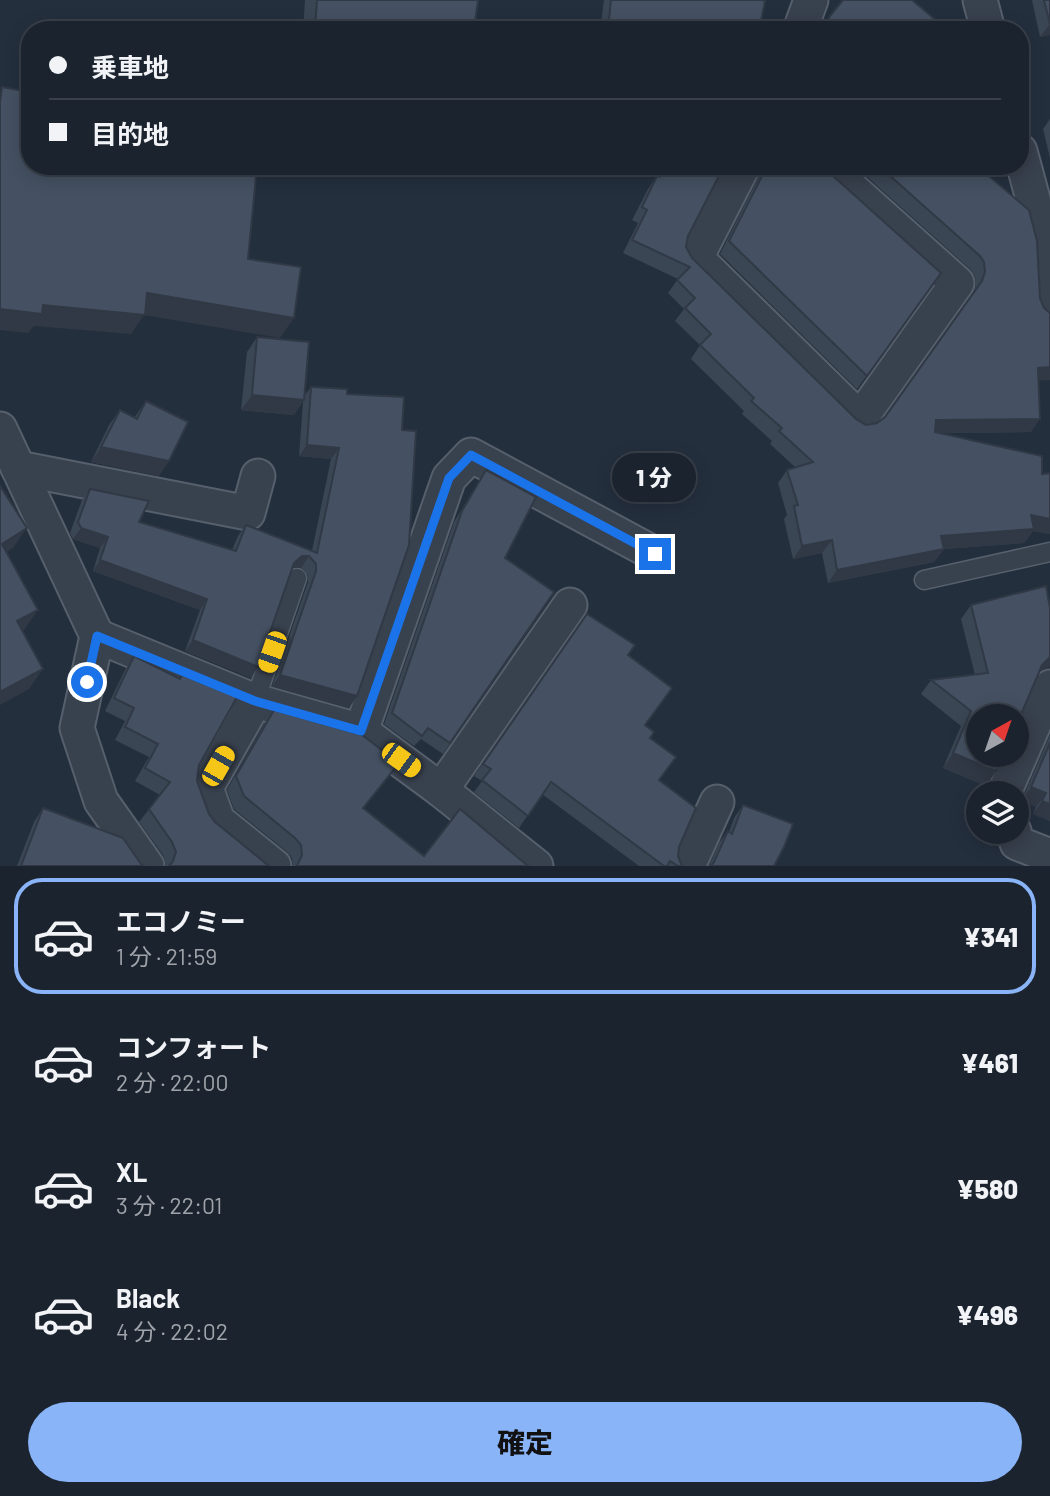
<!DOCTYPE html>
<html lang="ja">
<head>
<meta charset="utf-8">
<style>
  :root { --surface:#1b232e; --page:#282f3a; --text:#f1f3f6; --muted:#a0a4aa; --line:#39404a; --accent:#8ab4f8 }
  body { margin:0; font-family:Barlow,"Noto Sans JP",sans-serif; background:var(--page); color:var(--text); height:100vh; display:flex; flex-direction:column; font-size:26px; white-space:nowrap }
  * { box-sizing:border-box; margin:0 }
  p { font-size:23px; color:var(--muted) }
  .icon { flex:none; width:38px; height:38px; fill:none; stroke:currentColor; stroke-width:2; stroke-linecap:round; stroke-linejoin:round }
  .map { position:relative; height:866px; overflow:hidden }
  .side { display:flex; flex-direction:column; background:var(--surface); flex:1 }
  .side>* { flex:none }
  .top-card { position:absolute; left:21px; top:21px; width:1008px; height:154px; border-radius:28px; box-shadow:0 4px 18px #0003,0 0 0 2px var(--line); display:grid; align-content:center; height:154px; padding:0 28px; background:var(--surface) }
  .needle { width:46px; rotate:40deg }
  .fabs { position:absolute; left:966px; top:704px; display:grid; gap:14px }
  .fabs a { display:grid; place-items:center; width:63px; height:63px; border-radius:50%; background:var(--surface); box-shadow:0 4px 18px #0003,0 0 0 2px var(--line); font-size:35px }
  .end { position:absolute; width:32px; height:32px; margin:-16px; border:9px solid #1a73e8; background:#fff; box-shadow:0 0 0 4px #fff }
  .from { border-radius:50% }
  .bubble { position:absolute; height:49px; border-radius:24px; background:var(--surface); box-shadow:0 4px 18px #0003,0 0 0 2px var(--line); font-size:23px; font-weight:800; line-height:49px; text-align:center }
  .car { position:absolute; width:21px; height:42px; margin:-21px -10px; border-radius:9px; box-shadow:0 0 5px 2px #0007; background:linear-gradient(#f5c518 24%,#345 0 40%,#f5c518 0 76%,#345 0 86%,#f5c518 0) }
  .top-card b { display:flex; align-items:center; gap:24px; height:66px; font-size:26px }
  .top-card b+b { border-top:2px solid var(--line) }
  .top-card i { width:18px; height:18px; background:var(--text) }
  ul { padding:12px 0 0; list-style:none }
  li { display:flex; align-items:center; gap:21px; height:116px; margin:0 14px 10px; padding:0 14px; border:4px solid transparent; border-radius:28px }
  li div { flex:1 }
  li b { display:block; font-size:26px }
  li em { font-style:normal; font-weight:800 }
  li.selected { border-color:var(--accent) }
  li>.icon { width:63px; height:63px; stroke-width:1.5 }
  .cta { display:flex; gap:14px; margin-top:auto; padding:14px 28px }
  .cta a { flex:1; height:80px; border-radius:42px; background:var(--accent); color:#111; font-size:28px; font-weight:800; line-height:80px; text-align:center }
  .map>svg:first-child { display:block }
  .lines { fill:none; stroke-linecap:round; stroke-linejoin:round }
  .service-casing { stroke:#565f6c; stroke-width:21 }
  .minor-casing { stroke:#565f6c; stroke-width:37 }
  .service { stroke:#38414e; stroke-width:18 }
  .minor { stroke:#38414e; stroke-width:33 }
  .wall { fill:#3b4654 }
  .shaded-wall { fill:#303945 }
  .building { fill:#455162; stroke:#303945; stroke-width:2 }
  .route { stroke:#1a73e8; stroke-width:9 }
</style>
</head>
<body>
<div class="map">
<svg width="1050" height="866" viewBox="0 0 1050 866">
  <rect width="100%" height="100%" fill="#242f3e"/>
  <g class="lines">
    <g class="service-casing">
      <g id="service">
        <polyline points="924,580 1050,552"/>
        <polyline points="255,701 297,578"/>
      </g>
    </g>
    <g class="minor-casing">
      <g id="minor">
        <polyline points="980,0 988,30"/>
        <polyline points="800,30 811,0"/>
        <polyline points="1020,151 1047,251 1050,310"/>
        <polyline points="743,166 696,258 860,419 957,283 826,166"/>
        <polyline points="0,429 97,636 77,728 101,801 147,866"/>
        <polyline points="18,468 248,513 258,476"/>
        <polyline points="97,636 255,701 361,731 441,790 536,866"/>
        <polyline points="255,701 206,788 218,821 274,866"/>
        <polyline points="361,731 449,478 471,455 655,554"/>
        <polyline points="441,790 570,605"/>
        <polyline points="1004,793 1050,687"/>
        <polyline points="1014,831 1017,843 1050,856"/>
        <polyline points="688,866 717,802"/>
      </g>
    </g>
    <use href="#service" class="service"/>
    <use href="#minor" class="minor"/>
  </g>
  <g class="wall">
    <polygon points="305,0 478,0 474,30 303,30"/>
    <polygon points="604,0 762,0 761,21 797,30 600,30"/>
    <polygon points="1032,0 1050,0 1050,35 1040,37"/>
    <polygon points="1050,119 1050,158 1043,129"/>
    <polygon points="661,166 724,166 688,236 686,247 692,258 856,419 866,425 877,423 885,417 973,294 976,285 975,276 970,269 855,166 977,166 1039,380 1031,432 940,433 1042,474 1050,473 1050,534 1033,531 1024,543 944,549 934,562 828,583 822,553 793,559 784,519 787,515 778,483 787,470 795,467 770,444 772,441 742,414 744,411 691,359 700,345 675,321 684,309 668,293 678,279 623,253 638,223 632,220 648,189 656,177"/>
    <polygon points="762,166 822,166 941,273 857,389 720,254 760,174"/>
    <polygon points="257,337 304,396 311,387 347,389 357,696 349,708 272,686 308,582 308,575 301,568 294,567 292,569 251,678 185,651 200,610 93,571 100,548 73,539 70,533 82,500 90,489 139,522 232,550 238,536 246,525 312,551 331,459 299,456 303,401 294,415 241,410 247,352"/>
    <polygon points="146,401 159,476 91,462 109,425 120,410 134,418"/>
    <polygon points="486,470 505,558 554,592 443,754 421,739 414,746 384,724 454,522"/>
    <polygon points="971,605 1049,668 1040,671 996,771 986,786 943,768 961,726 921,694 931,680 975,675 961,619"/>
    <polygon points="587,614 628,655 645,725 650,738 659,780 679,847 678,856 682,866 639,866 542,794 519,828 474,792 482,781 474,776"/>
    <polygon points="134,656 179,678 182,675 199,765 197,781 209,814 215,822 269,866 166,866 163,855 139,822 160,795 135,781 149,757 115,740 125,721 105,711 125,670"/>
    <polygon points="274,710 399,763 364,808 424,856 528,866 293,866 292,858 286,851 234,809 227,790 264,724"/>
    <polygon points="1050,735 1050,821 1033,814 1036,807 1022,800"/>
    <polygon points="743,805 774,866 709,866 719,843 728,831 729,832 734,818"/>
    <polygon points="43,808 141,864 144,866 17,866 34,822"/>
  </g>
  <g class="shaded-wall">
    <polygon points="1050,24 1050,35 1040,37"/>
    <polygon points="147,293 294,318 280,338 144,315 131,334 34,326 28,333 0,330 0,309 43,305"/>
    <polygon points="1050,367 1050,380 1029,381 1038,368"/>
    <polygon points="252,395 304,400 294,415 241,410"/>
    <polygon points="1040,419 1031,432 927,433 936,420"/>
    <polygon points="307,445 339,448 331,459 299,456"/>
    <polygon points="101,447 169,461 159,476 91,462"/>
    <polygon points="1031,515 1050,519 1050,534 1033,531 1024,543 944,549 934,562 828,583 837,570 941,536"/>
    <polygon points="27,528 13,548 0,556 2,544"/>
    <polygon points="81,528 108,537 100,548 73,539"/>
    <polygon points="832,540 822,553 793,559 802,546"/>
    <polygon points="302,556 309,556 301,568 294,567 286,574 294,563"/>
    <polygon points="100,560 207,599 200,610 93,571"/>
    <polygon points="38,610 24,630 3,641 17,621"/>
    <polygon points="193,640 258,667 251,678 185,651"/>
    <polygon points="1050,657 1050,666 1049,668 1039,671 1042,665"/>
    <polygon points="43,669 29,689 0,705 0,692"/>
    <polygon points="280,675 357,696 349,708 272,686"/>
    <polygon points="953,753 996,771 986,786 943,768"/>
    <polygon points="399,763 390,776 354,821 363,808"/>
    <polygon points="1031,787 1046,793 1036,807 1022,800"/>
    <polygon points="1042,801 1050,804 1050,821 1033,814"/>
  </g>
  <g class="building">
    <polygon points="317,0 478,0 474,30 315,30"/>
    <polygon points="611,0 762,0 765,1 761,21 793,26 797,30 608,30"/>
    <polygon points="843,0 912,0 944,27 942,30 823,30 830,16"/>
    <polygon points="1044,0 1050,0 1050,24"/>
    <polygon points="2,87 30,92 30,166 257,166 248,259 301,267 294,318 147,293 145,315 43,305 42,314 0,309 0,102"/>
    <polygon points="664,166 724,166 688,236 686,247 692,258 856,419 866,425 877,423 885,417 982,281 985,272 984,262 980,256 879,166 977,166 1029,210 1037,241 1040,298 1044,308 1050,313 1050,367 1038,368 1040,419 936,420 935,432 1042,456 1042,474 1050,473 1050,519 1031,515 1034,529 941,536 944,549 837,570 832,540 802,546 794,506 798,505 787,470 813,462 779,431 782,428 751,401 754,398 700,345 711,334 685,308 695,298 677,280 690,267 632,240 647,210 642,207 657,176 660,177"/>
    <polygon points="767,166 822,166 941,273 867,376 729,241"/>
    <polygon points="257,337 309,342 304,400 252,395"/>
    <polygon points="311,387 347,389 347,394 404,397 402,430 416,431 409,545 357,696 280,675 316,571 316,564 309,556 302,556 294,563 258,667 193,640 207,599 100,560 108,537 81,528 78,522 90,489 149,501 139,522 236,551 246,525 317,553 339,448 307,445"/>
    <polygon points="146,401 188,422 169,461 101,447 120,410 137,419"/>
    <polygon points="486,470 536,497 505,558 554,592 450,743 428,728 422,736 392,713 462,511"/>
    <polygon points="0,486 27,528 2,544 38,610 17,621 43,669 0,692"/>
    <polygon points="1046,586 1050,608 1050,657 1042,665 1017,724 1017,716 978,716 978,754 1004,754 996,771 953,753 971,711 931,680 988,673 971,605"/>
    <polygon points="587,614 635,645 628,655 672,688 645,725 654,732 650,738 676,757 659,780 696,808 679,847 678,856 682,866 678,866 670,861 667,866 664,866 551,782 528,816 482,780 491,769 483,764"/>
    <polygon points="134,656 180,679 182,675 237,697 199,765 197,781 209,814 215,822 269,866 169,866 173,861 176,852 172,842 149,809 170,782 145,768 158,744 125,727 134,708 114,698"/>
    <polygon points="274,710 362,735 399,763 363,808 424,856 460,809 528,866 297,866 302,855 301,845 295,838 244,796 236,776"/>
    <polygon points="1050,743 1050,804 1042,801 1046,793 1031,787"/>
    <polygon points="743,805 793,824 784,847 774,866 711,866 714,862 728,831 732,834"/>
    <polygon points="43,808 123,838 141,864 144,866 21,866"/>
  </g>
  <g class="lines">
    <polyline class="route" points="87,682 97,636 255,701 361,731 449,478 471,455 655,554"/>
  </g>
</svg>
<div class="fabs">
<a><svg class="needle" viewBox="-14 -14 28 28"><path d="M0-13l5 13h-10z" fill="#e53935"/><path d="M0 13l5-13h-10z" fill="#a0a4aa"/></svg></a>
<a><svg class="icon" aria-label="layers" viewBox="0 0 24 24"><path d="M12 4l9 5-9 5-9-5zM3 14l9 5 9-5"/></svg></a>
</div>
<i class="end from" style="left:87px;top:682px"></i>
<i class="end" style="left:655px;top:554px"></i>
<div class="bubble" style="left:612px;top:453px;width:84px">1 分</div>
<i class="car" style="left:272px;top:652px;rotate:199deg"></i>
<i class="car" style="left:401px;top:760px;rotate:126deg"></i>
<i class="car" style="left:218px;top:766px;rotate:30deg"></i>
<div class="top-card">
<b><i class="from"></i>乗車地</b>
<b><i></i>目的地</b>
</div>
</div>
<section class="side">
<ul>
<li class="selected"><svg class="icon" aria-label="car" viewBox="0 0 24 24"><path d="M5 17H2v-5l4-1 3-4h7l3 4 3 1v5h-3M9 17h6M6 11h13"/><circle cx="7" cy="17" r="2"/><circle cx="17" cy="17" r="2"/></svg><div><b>エコノミー</b><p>1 分 · 21:59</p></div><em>¥341</em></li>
<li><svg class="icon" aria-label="car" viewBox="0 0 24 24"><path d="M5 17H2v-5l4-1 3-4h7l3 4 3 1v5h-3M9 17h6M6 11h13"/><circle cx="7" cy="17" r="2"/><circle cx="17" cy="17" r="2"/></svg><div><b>コンフォート</b><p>2 分 · 22:00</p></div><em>¥461</em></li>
<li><svg class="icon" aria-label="car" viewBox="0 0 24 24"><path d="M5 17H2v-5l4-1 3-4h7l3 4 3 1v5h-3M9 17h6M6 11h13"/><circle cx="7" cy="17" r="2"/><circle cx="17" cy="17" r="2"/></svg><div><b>XL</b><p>3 分 · 22:01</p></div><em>¥580</em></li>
<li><svg class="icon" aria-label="car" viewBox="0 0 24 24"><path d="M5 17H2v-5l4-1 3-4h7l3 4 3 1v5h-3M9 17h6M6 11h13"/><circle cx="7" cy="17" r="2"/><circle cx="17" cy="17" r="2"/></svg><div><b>Black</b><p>4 分 · 22:02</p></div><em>¥496</em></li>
</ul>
<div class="cta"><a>確定</a></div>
</section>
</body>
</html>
